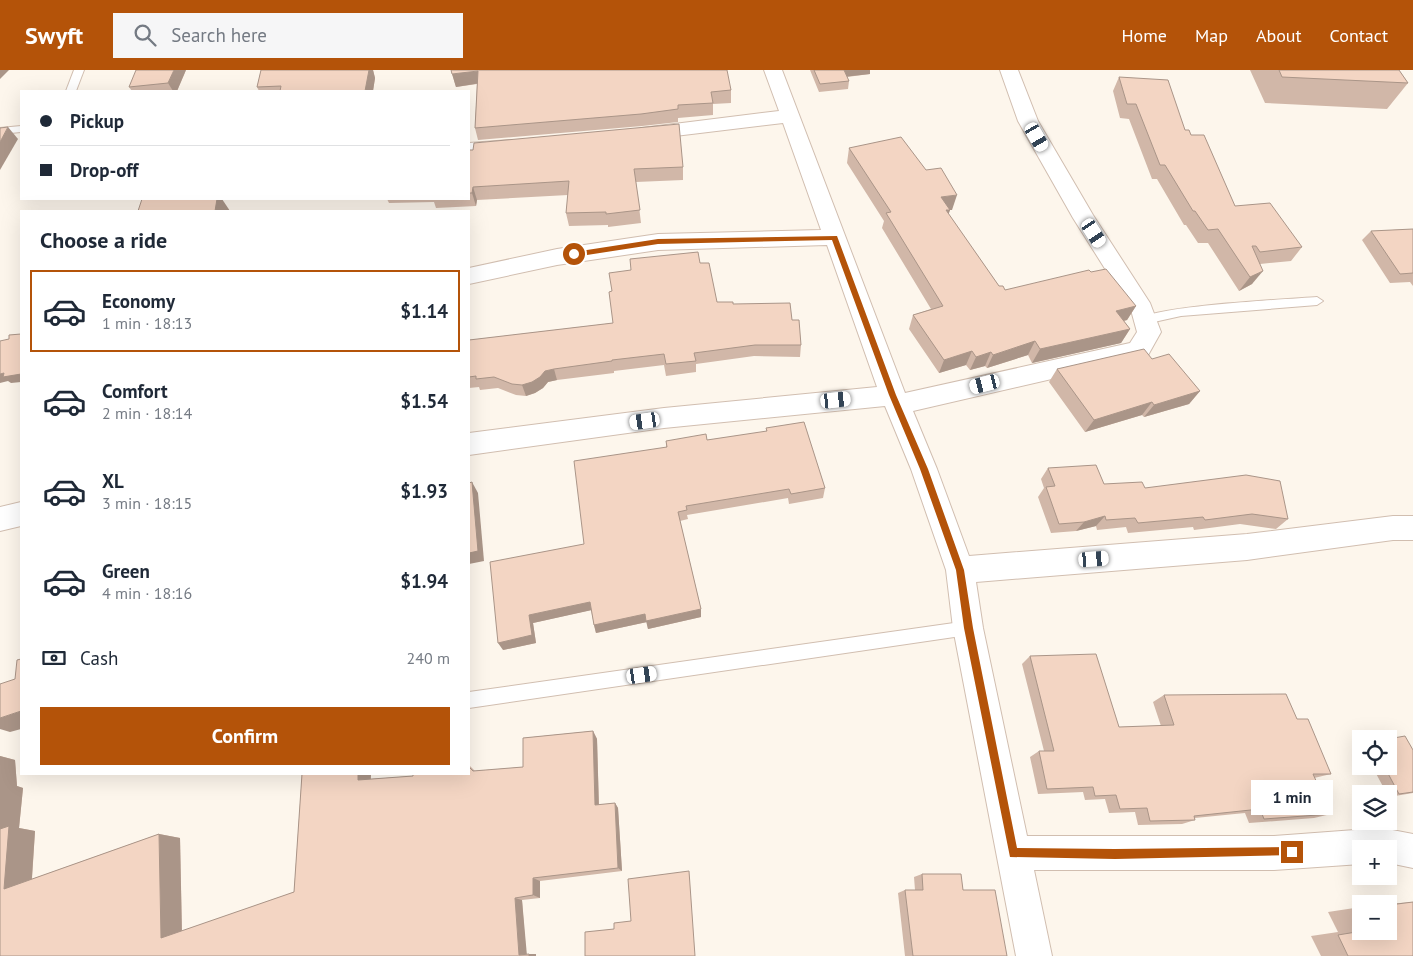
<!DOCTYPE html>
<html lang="en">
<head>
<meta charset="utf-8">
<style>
  :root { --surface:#fff; --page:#f6f6f7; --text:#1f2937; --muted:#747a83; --line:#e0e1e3; --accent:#b45309 }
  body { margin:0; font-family:"PT Sans",sans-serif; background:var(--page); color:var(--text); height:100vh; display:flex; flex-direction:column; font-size:19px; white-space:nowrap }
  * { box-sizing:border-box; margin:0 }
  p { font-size:16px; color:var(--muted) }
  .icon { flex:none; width:28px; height:28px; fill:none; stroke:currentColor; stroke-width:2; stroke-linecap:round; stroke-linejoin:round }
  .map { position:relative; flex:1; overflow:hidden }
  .side { position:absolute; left:20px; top:140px; width:450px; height:565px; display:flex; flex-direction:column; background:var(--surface); border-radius:0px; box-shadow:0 5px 20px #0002 }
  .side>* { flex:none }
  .top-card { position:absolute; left:20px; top:20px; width:450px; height:110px; border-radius:0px; box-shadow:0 5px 20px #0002; display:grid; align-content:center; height:110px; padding:0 20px; background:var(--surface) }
  .fabs { position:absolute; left:1352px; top:660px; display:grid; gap:10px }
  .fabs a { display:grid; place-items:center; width:45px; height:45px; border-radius:0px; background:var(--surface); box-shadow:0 5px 20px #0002; font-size:25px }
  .end { position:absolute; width:22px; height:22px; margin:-11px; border:6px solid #b45309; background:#fff; box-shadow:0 0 0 2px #fff }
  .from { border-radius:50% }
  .bubble { position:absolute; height:35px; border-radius:0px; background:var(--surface); box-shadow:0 5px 20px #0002; font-size:16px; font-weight:600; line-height:35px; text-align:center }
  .car { position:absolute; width:15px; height:30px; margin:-15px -8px; border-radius:6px; box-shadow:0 0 4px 1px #0007; background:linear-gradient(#fff 24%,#345 0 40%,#fff 0 76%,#345 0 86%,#fff 0) }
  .top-card b { display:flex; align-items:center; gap:18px; height:48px; font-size:19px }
  .top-card b+b { border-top:1px solid var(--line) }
  .top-card i { width:12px; height:12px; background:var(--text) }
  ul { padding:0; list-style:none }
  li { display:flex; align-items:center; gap:15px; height:82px; margin:0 10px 8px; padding:0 10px; border:2px solid transparent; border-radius:0px }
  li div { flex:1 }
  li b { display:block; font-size:19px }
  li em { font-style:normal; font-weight:600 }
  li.current { border-color:var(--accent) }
  li>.icon { width:45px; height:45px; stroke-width:1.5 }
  h2 { padding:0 20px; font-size:22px; line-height:60px }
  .pay { display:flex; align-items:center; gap:12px; height:55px; padding:0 20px; font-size:19px }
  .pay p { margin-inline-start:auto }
  .cta { display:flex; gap:10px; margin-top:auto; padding:10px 20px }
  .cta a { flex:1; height:58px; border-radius:0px; background:var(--accent); color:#fff; font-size:20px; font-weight:600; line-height:58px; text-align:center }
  header { display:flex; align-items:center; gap:30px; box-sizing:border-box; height:70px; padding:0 25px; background:var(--accent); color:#fff }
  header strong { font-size:24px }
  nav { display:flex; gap:28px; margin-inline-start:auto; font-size:18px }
  .search { width:350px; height:45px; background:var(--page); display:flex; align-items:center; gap:12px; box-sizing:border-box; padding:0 18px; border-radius:0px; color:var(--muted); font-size:19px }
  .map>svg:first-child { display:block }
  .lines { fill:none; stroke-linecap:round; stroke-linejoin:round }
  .lane-casing { stroke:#d1beb0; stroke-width:2 }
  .street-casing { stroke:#d1beb0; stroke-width:2 }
  .lane { fill:#fff; fill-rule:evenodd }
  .street { fill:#fff; fill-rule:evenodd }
  .wall { fill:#d1b7a8 }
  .shaded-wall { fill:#aa9588 }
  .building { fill:#f3d5c3; stroke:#aa9588 }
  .route { fill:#b45309 }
</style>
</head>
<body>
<header>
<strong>Swyft</strong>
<div class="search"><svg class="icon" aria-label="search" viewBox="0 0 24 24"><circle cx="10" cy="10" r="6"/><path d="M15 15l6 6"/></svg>Search here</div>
<nav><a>Home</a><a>Map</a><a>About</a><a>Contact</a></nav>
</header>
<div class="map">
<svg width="1413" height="886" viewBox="0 0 1413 886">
  <rect width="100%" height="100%" fill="#fdf6ec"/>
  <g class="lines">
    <g class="lane-casing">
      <g id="lane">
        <polygon points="74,0 84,0 76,21 66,21"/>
        <polygon points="21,56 21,62 0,64 0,58"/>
        <path d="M1317,227L1323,231L1317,235L1181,246L1145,254L1139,250C1148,236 1292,229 1317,227Z"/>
        <polygon points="968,551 973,553 975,558 973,563 968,565 469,638 469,622"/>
      </g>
    </g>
    <g class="street-casing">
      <g id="street">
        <polygon points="764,0 782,0 905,323 1130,273 1137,262 1131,240 1073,148 1018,51 1000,0 1018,0 1038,51 1093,145 1150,233 1161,262 1147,287 913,341 937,399 969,486 1247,464 1393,446 1413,446 1413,470 1393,470 1247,490 976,512 983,558 1027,766 1274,766 1382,758 1413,764 1413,798 1389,793 1389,779 1361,779 1361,794 1274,800 1034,800 1052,886 1016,886 953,558 946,500 911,399 885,336 664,358 469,385 469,363 664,338 877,317 827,175 658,180 557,195 469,214 469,198 557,179 658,164 821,160 783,53 642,70 635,68 632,64 635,60 642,58 779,41"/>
        <polygon points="510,70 517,72 520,76 517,80 469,85 469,73"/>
        <polygon points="21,432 21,456 0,461 0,437"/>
      </g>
    </g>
    <use href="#lane" class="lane"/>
    <use href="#street" class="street"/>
  </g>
  <g class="wall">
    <polygon points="186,0 177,21 132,21 129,17"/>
    <polygon points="261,0 373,0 375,8 373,21 259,21 257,17"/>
    <polygon points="451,0 731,20 731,33 713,34 713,45 678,48 678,52 642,56 478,70 475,58 477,14 456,17"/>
    <polygon points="810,0 870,0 870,4 847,7 849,11 848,19 819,22"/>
    <polygon points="1250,0 1399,0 1408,13 1387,39 1265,33"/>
    <polygon points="1119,7 1191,65 1235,136 1302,177 1291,191 1260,194 1252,214 1239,221 1208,173 1198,173 1186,155 1184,155 1157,109 1152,109 1129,49 1120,48 1113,21"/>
    <polygon points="849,78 952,140 950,140 948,144 999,216 1005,220 1091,202 1136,236 1127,250 1124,251 1130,259 1121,273 1032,293 1028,285 987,298 985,296 970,300 966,295 939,303 909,259 913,245 931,239 882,158 884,151 847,93"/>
    <polygon points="469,80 683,97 683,110 636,112 641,153 608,157 608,155 569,156 566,143 568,125 477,130 476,136 436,138 434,132 389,133 387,129 469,129"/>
    <polygon points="1413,159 1413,216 1410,212 1390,213 1362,170 1371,161"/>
    <polygon points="700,193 717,232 733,234 792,250 801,275 800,287 754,286 696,294 696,302 666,306 664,295 614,301 614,303 557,310 548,312 543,318 535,323 526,326 516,325 498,318 480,320 479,317 469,318 469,270 613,253 612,221"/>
    <polygon points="1152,289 1200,321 1189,334 1144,347 1142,345 1085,362 1049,312 1057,299"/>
    <polygon points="766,358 825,418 823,428 789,434 788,428 687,445 688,449 680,451 701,539 701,547 648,559 647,552 596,563 594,555 591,540 533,553 536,573 503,580 584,474 666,377 666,371 707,370 766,362"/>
    <polygon points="1048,398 1104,414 1145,418 1288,449 1276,459 1240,454 1194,460 1193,457 1128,463 1126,457 1097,460 1096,456 1076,461 1051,463 1038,427 1044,418 1041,409"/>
    <polygon points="1030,586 1119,657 1161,656 1153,632 1164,625 1297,649 1331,704 1314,708 1331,744 1314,748 1249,753 1245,743 1195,748 1195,750 1182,754 1138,755 1135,742 1109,743 1105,729 1085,730 1083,722 1038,724 1030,687 1039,681 1044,681 1022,594"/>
    <polygon points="593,661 597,669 599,735 615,733 618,738 622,801 540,811 540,828 522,830 526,884 536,884 536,886 0,886 0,686 15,690 17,716 23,718 19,758 35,761 32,809 159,764 180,768 182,861 294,822 302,704 371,704 371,709 413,706 413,704 469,704 469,695 475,701 523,697 523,668"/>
    <polygon points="1413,680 1413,723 1389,727 1389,724 1387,724 1372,696 1389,696"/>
    <polygon points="922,804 963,820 1007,886 905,886 898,823 905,820 915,820 914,807"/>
    <polygon points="1413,832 1413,886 1321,886 1311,866 1338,862 1328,842 1361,837 1361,861 1389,861 1389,834 1387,834"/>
  </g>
  <g class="shaded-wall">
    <polygon points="0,0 9,0 0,9"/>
    <polygon points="174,0 186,0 177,21 173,21 168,13"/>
    <polygon points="368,0 373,0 375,8 373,21 365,21"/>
    <polygon points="844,0 870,0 870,4 843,7"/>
    <polygon points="478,1 481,13 456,17 452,4"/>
    <polygon points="8,57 18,69 0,100 0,72"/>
    <polygon points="473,117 477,130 476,136 472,123"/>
    <polygon points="957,125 952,140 950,140 945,155 941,127"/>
    <polygon points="210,129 222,129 230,141 215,141"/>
    <polygon points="1263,201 1252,214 1239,221 1250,207"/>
    <polygon points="1136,236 1127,250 1107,255 1116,241"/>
    <polygon points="1130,259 1121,273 1032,293 1040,279"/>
    <polygon points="1035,271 1028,285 987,298 993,285"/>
    <polygon points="972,281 966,295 939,303 944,290"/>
    <polygon points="991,282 985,296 970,300 976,287"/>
    <polygon points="554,299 557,310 548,312 543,318 535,323 526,326 522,315 545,301"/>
    <polygon points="4,303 21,304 21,312 11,313 8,311 0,313 0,304"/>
    <polygon points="1200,321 1189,334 1144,347 1154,335"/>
    <polygon points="1152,332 1142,345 1085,362 1094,350"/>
    <polygon points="472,412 478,423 484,491 469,494"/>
    <polygon points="1105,446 1096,456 1076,461 1084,452"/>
    <polygon points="590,532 592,540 533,553 536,573 503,580 498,573 529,545"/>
    <polygon points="701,539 701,547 648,559 646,551"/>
    <polygon points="645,544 647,552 596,563 594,555"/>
    <polygon points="21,641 21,659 10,662 0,659 0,648"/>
    <polygon points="593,661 597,669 599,741 595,735"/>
    <polygon points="0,686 15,690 17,716 23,718 19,758 35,761 31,821 4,819 0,763"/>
    <polygon points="358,704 371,704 370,717 358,710"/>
    <polygon points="615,733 618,738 622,801 618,798"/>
    <polygon points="159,764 180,768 182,869 161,868"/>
    <polygon points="533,808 540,811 540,828 533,825"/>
    <polygon points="515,828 522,830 527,886 519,885"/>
    <rect x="529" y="884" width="7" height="2"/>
  </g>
  <g class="building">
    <polygon points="136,0 174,0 168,13 129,17"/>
    <polygon points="261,0 369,0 365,21 280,21 281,16 257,17"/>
    <polygon points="451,0 727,0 731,20 711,22 713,33 678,35 678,39 641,44 475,58 478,1 452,4"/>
    <polygon points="814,0 844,0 849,11 820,14"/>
    <polygon points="1279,0 1399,0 1408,13 1282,7"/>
    <polygon points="1119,7 1168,10 1185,60 1189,60 1191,65 1204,65 1235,136 1270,133 1302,177 1260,182 1256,176 1252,176 1263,201 1250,207 1218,159 1208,160 1195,141 1193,141 1165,95 1160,95 1136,34 1127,34"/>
    <polygon points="679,54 683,97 634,99 640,140 606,144 606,142 566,143 569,111 473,117 472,123 469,123 469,80 473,80 474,73"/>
    <polygon points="8,57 0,72 0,58"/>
    <polygon points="901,67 926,100 941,98 957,125 941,127 950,140 946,140 999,216 1003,216 1005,220 1089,200 1091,202 1106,199 1136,236 1116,241 1130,259 1040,279 1035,271 993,285 991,282 976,287 972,281 944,290 913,245 943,236 886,143 891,142 849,78"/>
    <polygon points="142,129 217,129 215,141 138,141"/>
    <polygon points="1413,159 1413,203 1400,204 1371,161"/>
    <polygon points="698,182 700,193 709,193 717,232 733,232 733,234 790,233 792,250 799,250 801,275 755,275 694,283 696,291 666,294 664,284 612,290 612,291 554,299 545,301 540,307 532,312 522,315 512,314 494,307 476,309 476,306 469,307 469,270 613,253 609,222 612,221 609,203 631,200 630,189"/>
    <polygon points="21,264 21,304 3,307 4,303 0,304 0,271 9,269 9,265"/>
    <polygon points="1144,279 1152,289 1169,284 1200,321 1154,335 1152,332 1094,350 1057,299"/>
    <polygon points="804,352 825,418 791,424 789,419 686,436 687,440 678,442 701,539 646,551 645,544 594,555 590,532 529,545 532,565 498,573 490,492 584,474 574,391 667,377 666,371 706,364 707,370 767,361 766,358"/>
    <polygon points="1096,395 1104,414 1142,412 1145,418 1246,405 1280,411 1288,449 1252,444 1205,450 1203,447 1138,453 1135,448 1106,450 1105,446 1084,452 1059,454 1046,417 1055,416 1048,398"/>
    <polygon points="472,412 478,481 469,483 469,413"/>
    <polygon points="1096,584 1119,657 1174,655 1164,625 1286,624 1297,649 1308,649 1331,704 1313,704 1331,744 1264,749 1260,739 1194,746 1195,750 1150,751 1147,738 1120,739 1116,725 1095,726 1093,717 1047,719 1039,681 1054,681 1030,586"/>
    <polygon points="21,589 21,641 0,648 0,614 15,609 17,590"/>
    <polygon points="593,661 595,735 615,733 618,798 533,808 533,825 515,828 519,885 529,884 529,886 0,886 0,759 9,756 4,819 159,764 161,868 294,822 302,704 358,704 358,710 413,706 413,704 469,704 469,697 473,701 523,697 523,668"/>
    <polygon points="1405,666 1413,680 1413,722 1399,724 1384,696 1389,696 1388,669"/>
    <polygon points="689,801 695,886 585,886 585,862 614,859 614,853 631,851 628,809"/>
    <polygon points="922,804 961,804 963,820 995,820 1007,886 913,886 905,820 923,820"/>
    <polygon points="1413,832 1413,886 1348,886 1338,865 1362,861 1389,861 1389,835"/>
    <polygon points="1361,839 1361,852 1355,840"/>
  </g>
  <polygon class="route" points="837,166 896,325 928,399 964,500 973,558 1017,778 1115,779 1292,777 1297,782 1295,785 1115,789 1010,787 964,558 956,500 920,399 889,325 832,170 658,174 574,187 571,184 574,182 658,169"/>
</svg>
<div class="fabs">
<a><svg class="icon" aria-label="locate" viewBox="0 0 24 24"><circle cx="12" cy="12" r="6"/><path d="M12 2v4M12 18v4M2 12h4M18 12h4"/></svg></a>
<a><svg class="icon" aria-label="layers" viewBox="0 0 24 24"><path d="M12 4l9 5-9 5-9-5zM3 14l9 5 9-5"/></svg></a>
<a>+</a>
<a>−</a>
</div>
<i class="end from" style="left:574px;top:184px"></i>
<i class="end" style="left:1292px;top:782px"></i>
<div class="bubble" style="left:1251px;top:710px;width:82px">1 min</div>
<i class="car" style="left:1037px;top:67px;rotate:150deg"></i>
<i class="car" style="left:1094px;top:163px;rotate:147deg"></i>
<i class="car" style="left:985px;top:314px;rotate:256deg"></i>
<i class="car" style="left:836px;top:330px;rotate:84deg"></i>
<i class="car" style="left:645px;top:351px;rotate:262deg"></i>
<i class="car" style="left:1094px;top:489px;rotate:86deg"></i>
<i class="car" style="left:642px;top:605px;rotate:82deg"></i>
<div class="top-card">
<b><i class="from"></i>Pickup</b>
<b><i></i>Drop-off</b>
</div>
<section class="side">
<h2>Choose a ride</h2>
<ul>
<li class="current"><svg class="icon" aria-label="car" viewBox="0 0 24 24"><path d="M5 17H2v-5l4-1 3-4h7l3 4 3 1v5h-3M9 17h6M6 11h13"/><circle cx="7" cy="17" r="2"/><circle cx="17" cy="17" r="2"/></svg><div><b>Economy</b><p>1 min · 18:13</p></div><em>$1.14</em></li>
<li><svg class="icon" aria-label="car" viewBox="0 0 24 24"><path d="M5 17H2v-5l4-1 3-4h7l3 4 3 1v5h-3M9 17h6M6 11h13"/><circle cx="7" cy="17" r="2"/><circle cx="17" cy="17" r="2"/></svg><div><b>Comfort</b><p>2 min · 18:14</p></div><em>$1.54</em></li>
<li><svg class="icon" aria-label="car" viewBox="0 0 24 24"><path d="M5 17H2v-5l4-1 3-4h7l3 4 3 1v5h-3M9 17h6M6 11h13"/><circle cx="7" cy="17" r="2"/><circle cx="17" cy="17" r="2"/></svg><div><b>XL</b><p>3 min · 18:15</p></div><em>$1.93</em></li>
<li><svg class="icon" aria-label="car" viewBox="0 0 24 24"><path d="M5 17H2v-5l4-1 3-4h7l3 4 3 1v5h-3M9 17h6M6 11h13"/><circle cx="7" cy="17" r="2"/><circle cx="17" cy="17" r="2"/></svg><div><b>Green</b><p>4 min · 18:16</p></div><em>$1.94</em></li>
</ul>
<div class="pay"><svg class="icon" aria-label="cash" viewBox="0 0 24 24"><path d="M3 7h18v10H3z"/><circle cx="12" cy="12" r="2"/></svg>Cash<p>240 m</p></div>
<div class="cta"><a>Confirm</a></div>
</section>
</div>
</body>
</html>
